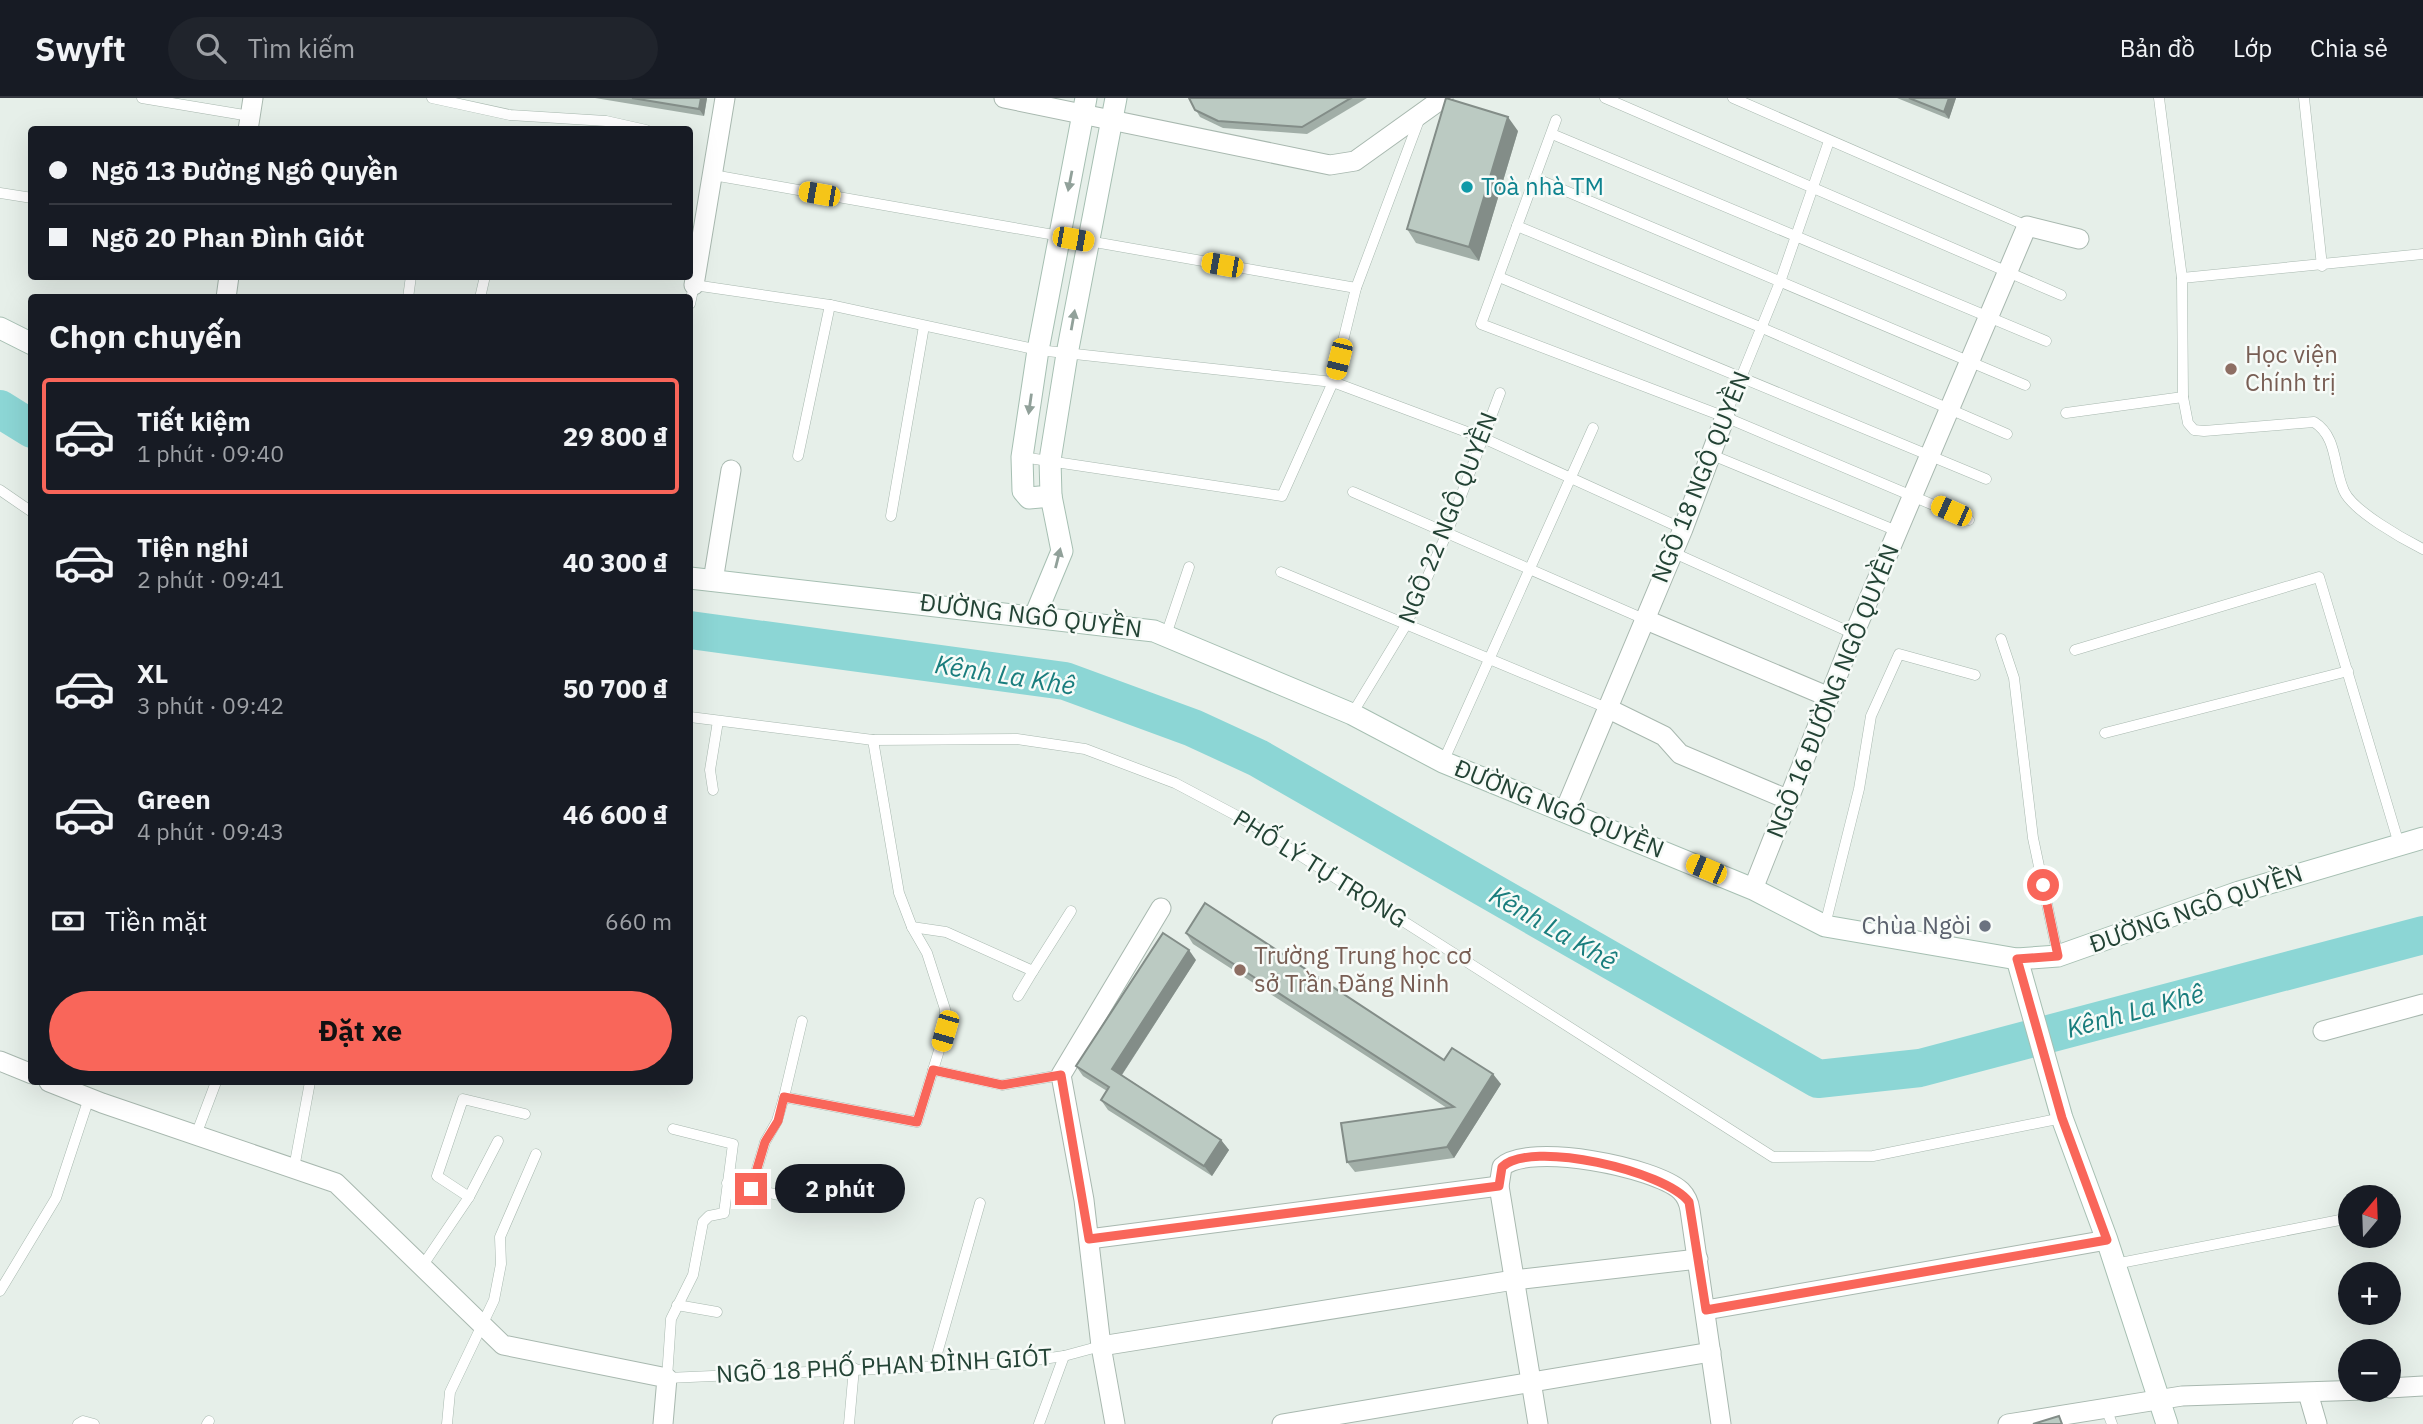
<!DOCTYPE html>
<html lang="vi">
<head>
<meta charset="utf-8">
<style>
  :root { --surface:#171b24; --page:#20242c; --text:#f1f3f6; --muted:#9ea1a6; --line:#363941; --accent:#f9665a }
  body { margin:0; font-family:"IBM Plex Sans",sans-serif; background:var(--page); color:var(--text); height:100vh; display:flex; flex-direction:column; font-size:26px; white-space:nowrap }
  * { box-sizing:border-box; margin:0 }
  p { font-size:23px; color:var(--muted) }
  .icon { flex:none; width:38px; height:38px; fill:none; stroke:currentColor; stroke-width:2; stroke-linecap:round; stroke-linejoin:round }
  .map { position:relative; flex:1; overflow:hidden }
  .panel { position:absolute; left:28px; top:196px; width:665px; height:791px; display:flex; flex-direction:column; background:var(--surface); border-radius:7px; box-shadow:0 7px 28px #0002 }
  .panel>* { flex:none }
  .guide { position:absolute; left:28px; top:28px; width:665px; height:154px; border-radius:7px; box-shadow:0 7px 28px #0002; display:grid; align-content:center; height:154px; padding:0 21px; background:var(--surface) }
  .needle { width:46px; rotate:19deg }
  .buttons { position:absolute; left:2338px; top:1087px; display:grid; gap:14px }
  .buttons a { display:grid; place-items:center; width:63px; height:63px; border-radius:50%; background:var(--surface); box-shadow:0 7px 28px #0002; font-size:35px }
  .end { position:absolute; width:32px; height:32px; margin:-16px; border:9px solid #f9665a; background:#fff; box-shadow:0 0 0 4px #fff }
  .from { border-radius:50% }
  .bubble { position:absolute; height:49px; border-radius:24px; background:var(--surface); box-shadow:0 7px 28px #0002; font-size:23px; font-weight:700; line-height:49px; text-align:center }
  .car { position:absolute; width:21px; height:42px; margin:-21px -10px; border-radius:9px; box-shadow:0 0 5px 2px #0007; background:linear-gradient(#f5c518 24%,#345 0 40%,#f5c518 0 76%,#345 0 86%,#f5c518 0) }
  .guide b { display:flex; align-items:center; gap:24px; height:66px; font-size:26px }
  .guide b+b { border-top:2px solid var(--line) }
  .guide i { width:18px; height:18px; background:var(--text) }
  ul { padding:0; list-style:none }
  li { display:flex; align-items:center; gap:21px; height:116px; margin:0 14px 10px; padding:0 7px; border:4px solid transparent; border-radius:7px }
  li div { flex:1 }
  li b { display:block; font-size:26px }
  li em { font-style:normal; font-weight:700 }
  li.active { border-color:var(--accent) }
  li>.icon { width:63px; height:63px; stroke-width:1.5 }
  h2 { padding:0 21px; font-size:32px; line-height:84px }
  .pay { display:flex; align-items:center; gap:18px; height:77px; padding:0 21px; font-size:26px }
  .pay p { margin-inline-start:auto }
  .button { display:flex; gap:14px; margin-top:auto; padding:14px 21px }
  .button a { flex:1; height:80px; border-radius:42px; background:var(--accent); color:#111; font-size:28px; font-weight:700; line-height:80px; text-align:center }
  header { display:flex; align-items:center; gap:42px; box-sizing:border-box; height:98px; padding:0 35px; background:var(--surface); border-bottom:2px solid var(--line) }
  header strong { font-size:33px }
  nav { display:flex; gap:38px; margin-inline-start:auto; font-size:24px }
  .search { width:490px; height:63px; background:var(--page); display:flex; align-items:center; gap:18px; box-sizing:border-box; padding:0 24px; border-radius:38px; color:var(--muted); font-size:26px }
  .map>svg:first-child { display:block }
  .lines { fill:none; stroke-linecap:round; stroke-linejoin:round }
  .river { stroke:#8cd6d5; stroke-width:38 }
  .lane-casing { stroke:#a8b8af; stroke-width:11 }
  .street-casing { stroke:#a8b8af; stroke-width:21 }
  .secondary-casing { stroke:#a6bfb2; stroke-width:23 }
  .lane { stroke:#fff; stroke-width:10 }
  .street { stroke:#fff; stroke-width:19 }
  .secondary { stroke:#fff; stroke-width:21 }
  .wall { fill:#a1aea7 }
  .shaded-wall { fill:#838d88 }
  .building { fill:#bbcac2; stroke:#838d88; stroke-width:2 }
  .oneway { fill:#91a19a }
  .route { stroke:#f9665a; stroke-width:9 }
  .culture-dot { fill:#0f9aa8; stroke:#f7fbf8; stroke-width:2.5 }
  .education-dot { fill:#8d6e63; stroke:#f7fbf8; stroke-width:2.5 }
  .worship-dot { fill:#6b7280; stroke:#f7fbf8; stroke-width:2.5 }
  .labels { text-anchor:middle; stroke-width:5; stroke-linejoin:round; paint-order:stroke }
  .culture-label { font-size:24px; fill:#0d838f; stroke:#f7fbf8; text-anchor:start }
  .education-label { font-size:24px; fill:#785e54; stroke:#f7fbf8; text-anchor:start }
  .street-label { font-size:24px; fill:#234335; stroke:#f7fbf8 }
  .worship-label { font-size:24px; fill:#5b616d; stroke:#f7fbf8; text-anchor:end }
  .water-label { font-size:26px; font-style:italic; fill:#197d7d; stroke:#f7fbf8 }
</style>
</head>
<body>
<header>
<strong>Swyft</strong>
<div class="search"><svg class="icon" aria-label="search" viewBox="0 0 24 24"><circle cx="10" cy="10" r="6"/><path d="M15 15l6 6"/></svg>Tìm kiếm</div>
<nav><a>Bản đồ</a><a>Lớp</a><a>Chia sẻ</a></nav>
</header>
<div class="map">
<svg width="2423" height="1326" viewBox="0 0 2423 1326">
  <rect width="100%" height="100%" fill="#e6efe9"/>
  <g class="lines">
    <g class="river">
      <polyline points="0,311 32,331"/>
      <polyline points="690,532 1065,583 1193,630 1258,660 1818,981 1920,970 2423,837"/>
    </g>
    <g class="lane-casing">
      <g id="lane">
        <polyline points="142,0 250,18"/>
        <polyline points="432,0 510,17 606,23 646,32"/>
        <polyline points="1605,0 2061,197"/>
        <polyline points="1733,0 2027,128"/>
        <path d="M2159,0L2182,180L2183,299L2188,325L2194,332L2204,333L2314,324C2338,339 2333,369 2344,393C2353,413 2403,441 2423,451"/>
        <polyline points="2304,0 2322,168"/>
        <polyline points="1556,22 1481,226 1725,319 1969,422"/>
        <polyline points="1552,36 2046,243"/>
        <polyline points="713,77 1356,190"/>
        <polyline points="1535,80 2025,287"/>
        <polyline points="0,95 32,100"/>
        <polyline points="1517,128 1760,229 2007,336"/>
        <polyline points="1499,179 1986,381"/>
        <polyline points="2182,180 2423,156"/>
        <polyline points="408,200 411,178"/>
        <polyline points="480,200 485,178"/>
        <polyline points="690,206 694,187 830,207 1038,252 1333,284 1483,340 1683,431"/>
        <polyline points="2066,315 2183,299"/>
        <polyline points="1725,319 1780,184 1829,43"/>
        <polyline points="1712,357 1897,433"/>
        <polyline points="798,358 830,207"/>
        <polyline points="1022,359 1282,398 1333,284 1356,190 1419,22"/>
        <polyline points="0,392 32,414"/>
        <polyline points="1353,394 1644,521"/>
        <polyline points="891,418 924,228"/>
        <polyline points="1672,454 1854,536"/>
        <polyline points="1281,474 1607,610"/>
        <polyline points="1166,537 1189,469"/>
        <polyline points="2001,541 2014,580 2033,740 2058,858"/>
        <polyline points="2075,552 2319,479 2399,746"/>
        <polyline points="1352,616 1406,527 1447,435 1500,295"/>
        <polyline points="690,619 873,642 1017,641 1085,651 1175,685 1243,721 1773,1059 1873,1058 2062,1020"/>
        <polyline points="2105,635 2348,573"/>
        <polyline points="1443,664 1593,330"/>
        <polyline points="713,692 710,672 718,623"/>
        <polyline points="1825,827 1859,691 1871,618 1899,556 1975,577"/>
        <polyline points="912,829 946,834 1033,873 1071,813"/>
        <polyline points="1018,898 1033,873"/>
        <polyline points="933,972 1002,987 1061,977"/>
        <polyline points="784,999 802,923"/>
        <polyline points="673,1031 733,1046 724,1115 709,1118 703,1124 693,1177 671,1221 667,1280 1014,1265 1064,1258 1101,1248"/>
        <polyline points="196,1037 216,984"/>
        <polyline points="294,1070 310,984"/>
        <polyline points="727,1085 751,1091 765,1044 777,1023 784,999 917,1024 945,933 945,911 927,855 912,829 899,795 873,642"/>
        <polyline points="751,1091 793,1100 799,1099 801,1092 844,1099"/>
        <polyline points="469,1099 437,1078 463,1001 525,1016"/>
        <polyline points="2115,1166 2350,1120"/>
        <polyline points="423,1167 469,1099 498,1043"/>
        <polyline points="0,1193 56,1100 89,1000"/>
        <polyline points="677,1207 717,1214"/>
        <polyline points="934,1266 980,1105"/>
        <polyline points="2106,1310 2112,1326"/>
        <polyline points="78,1326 83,1323 94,1326"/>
        <polyline points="207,1326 209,1323"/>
        <polyline points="447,1326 450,1294 494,1202 501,1166 500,1139 536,1056"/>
        <polyline points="849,1326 854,1270"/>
        <polyline points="1039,1326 1064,1258"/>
      </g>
    </g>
    <g class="street-casing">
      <g id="street">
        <polyline points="1004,0 1330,67 1355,63 1443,0"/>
        <polyline points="248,32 253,0"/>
        <polyline points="694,187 725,0"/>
        <polyline points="226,200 229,178"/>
        <polyline points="713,483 731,372"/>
        <polyline points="1644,521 1829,599"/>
        <polyline points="1607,610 1664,638 1680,656 1789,702"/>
        <polyline points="1565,712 1683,431 1725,319"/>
        <polyline points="1753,791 1854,536 2027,128 2079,141"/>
        <polyline points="2323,933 2423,906"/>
        <polyline points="0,963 32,976"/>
        <polyline points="49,984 102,1005 336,1085 503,1247 667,1280 663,1326"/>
        <polyline points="1089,1141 1499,1088"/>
        <polyline points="1706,1212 2107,1142"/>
        <polyline points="1101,1248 1514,1182 1698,1161"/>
        <polyline points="2389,1290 2423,1288"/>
        <polyline points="2308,1295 2317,1326"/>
        <polyline points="1115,1326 1101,1248 1084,1102 1061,977 1161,810"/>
        <polyline points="1282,1326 1711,1254"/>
        <path d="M1538,1326L1499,1088L1502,1069C1529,1044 1655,1069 1681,1093C1686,1098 1689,1105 1690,1112L1721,1326"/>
        <polyline points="2008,1326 2182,1298 2365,1292"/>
      </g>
    </g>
    <g class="secondary-casing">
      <g id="secondary">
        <polyline points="1086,0 1038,252 1022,359 1023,393 1029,400 1051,398 1050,362 1067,256 1116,0"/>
        <polyline points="0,230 32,246"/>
        <polyline points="690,480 1154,533 1352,616 1443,664 1753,791 1825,828 2017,861 2058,858 2239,794 2423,740"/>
        <polyline points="1035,518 1062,453 1051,398"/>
        <polyline points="2017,861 2062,1020 2107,1142 2167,1326"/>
      </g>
    </g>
    <use href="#lane" class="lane"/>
    <use href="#street" class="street"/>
    <use href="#secondary" class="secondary"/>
  </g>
  <g class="wall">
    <polygon points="595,0 707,0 704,18"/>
    <polygon points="1189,0 1367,0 1307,36 1223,30 1200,19"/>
    <polygon points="1897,0 1956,0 1949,21"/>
    <polygon points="1518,33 1479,163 1416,145 1407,131"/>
    <polygon points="1186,835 1444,962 1501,986 1454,1060 1355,1074 1347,1064 1447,1010 1193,846"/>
    <polygon points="1196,862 1122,977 1221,1042 1229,1052 1212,1078 1108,1012 1101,1002 1107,993 1083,978 1076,968"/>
  </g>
  <g class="shaded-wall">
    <polygon points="701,0 707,0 704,18 699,11"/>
    <polygon points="1949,0 1956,0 1949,21 1944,14"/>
    <polygon points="1508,19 1518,33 1479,163 1469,149"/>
    <polygon points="1189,852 1196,862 1119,981 1112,971"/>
    <polygon points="1493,976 1501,986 1454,1060 1447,1049"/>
    <polygon points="1221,1042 1229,1052 1212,1078 1204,1068"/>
  </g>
  <g class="building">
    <polygon points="632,0 701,0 699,11"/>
    <polygon points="1189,0 1351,0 1302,29 1218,23 1195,12"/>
    <polygon points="1446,0 1508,19 1469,149 1407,131"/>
    <polygon points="1909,0 1949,0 1944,14"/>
    <polygon points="1205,805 1444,962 1452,950 1493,976 1447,1049 1347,1064 1341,1025 1454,1009 1186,835"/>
    <polygon points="1163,835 1189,852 1112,971 1221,1042 1204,1068 1101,1002 1109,989 1076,968"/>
    <polygon points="2059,1318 2062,1326 2033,1326"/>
  </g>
  <defs><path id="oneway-solid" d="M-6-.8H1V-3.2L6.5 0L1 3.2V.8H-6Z" transform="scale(1.75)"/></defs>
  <g class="oneway">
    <use href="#oneway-solid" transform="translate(1070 83) rotate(101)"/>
    <use href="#oneway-solid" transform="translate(1073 222) rotate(-80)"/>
    <use href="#oneway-solid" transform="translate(1030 306) rotate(98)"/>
    <use href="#oneway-solid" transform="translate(1058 460) rotate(-76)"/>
  </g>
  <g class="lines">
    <path class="route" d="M751,1091L765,1044L778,1023L784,999L917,1024L933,972L1002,987L1061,977L1089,1141L1499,1088L1502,1069C1530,1041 1666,1073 1689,1104L1706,1212L2107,1142L2062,1020L2017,861L2058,858L2043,787"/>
  </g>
  <circle class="culture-dot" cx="1467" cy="89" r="7"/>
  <g class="education-dot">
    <circle cx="2231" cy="271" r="7"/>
    <circle cx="1240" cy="872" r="7"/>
  </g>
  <circle class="worship-dot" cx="1985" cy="828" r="7"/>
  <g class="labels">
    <g class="culture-label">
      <text x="1481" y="97">Toà nhà TM</text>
    </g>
    <g class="education-label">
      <text x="2245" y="265">Học viện<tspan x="2245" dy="28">Chính trị</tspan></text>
      <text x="1254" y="866">Trường Trung học cơ<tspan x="1254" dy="28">sở Trần Đăng Ninh</tspan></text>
    </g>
    <g class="street-label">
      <text transform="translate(1701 379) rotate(-68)" y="8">NGÕ 18 NGÔ QUYỀN</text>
      <text transform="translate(1448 420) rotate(-68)" y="8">NGÕ 22 NGÔ QUYỀN</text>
      <text transform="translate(1031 518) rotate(7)" y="8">ĐƯỜNG NGÔ QUYỀN</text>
      <text transform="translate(1833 593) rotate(-68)" y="8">NGÕ 16 ĐƯỜNG NGÔ QUYỀN</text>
      <text transform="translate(1559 711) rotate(22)" y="8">ĐƯỜNG NGÔ QUYỀN</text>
      <text transform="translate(1320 771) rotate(32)" y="8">PHỐ LÝ TỰ TRỌNG</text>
      <text transform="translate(2196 811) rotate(-19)" y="8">ĐƯỜNG NGÔ QUYỀN</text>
      <text transform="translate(884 1268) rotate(-3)" y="8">NGÕ 18 PHỐ PHAN ĐÌNH GIÓT</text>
    </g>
    <g class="worship-label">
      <text x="1971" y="836">Chùa Ngòi</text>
    </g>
    <g class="water-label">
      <text transform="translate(1005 577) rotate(9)" y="9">Kênh La Khê</text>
      <text transform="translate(1553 830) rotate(30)" y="9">Kênh La Khê</text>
      <text transform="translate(2135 913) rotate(-15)" y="9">Kênh La Khê</text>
    </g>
  </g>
</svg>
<div class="buttons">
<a><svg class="needle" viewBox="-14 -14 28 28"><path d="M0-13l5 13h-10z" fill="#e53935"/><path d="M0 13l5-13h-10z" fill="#9ea1a6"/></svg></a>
<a>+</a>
<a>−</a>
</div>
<i class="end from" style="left:2043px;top:787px"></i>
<i class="end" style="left:751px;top:1091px"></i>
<div class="bubble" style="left:775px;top:1066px;width:130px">2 phút</div>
<i class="car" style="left:819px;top:96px;rotate:280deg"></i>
<i class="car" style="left:1073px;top:141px;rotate:100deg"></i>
<i class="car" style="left:1222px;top:167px;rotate:280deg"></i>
<i class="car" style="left:1339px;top:261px;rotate:194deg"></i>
<i class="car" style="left:1951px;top:413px;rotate:294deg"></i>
<i class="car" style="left:1706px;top:771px;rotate:293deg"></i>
<i class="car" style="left:945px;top:933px;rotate:196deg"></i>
<div class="guide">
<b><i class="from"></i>Ngõ 13 Đường Ngô Quyền</b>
<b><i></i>Ngõ 20 Phan Đình Giót</b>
</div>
<section class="panel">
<h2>Chọn chuyến</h2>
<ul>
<li class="active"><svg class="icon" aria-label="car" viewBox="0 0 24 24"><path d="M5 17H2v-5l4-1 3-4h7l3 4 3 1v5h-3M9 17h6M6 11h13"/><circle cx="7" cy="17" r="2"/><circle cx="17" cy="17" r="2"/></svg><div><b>Tiết kiệm</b><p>1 phút · 09:40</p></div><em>29 800 ₫</em></li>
<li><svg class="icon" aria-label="car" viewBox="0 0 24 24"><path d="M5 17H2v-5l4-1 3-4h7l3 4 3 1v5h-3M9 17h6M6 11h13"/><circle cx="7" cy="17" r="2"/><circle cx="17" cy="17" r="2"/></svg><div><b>Tiện nghi</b><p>2 phút · 09:41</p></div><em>40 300 ₫</em></li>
<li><svg class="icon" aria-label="car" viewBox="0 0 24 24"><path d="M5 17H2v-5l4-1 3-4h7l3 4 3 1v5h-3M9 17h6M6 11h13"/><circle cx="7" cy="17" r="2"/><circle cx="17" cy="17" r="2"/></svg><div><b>XL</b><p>3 phút · 09:42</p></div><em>50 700 ₫</em></li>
<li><svg class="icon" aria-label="car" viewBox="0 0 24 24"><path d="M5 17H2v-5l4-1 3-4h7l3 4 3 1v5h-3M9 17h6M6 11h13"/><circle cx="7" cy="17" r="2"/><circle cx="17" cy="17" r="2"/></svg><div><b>Green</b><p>4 phút · 09:43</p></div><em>46 600 ₫</em></li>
</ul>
<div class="pay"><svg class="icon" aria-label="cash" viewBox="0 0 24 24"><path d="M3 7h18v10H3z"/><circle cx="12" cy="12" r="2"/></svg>Tiền mặt<p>660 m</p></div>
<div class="button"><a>Đặt xe</a></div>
</section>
</div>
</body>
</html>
